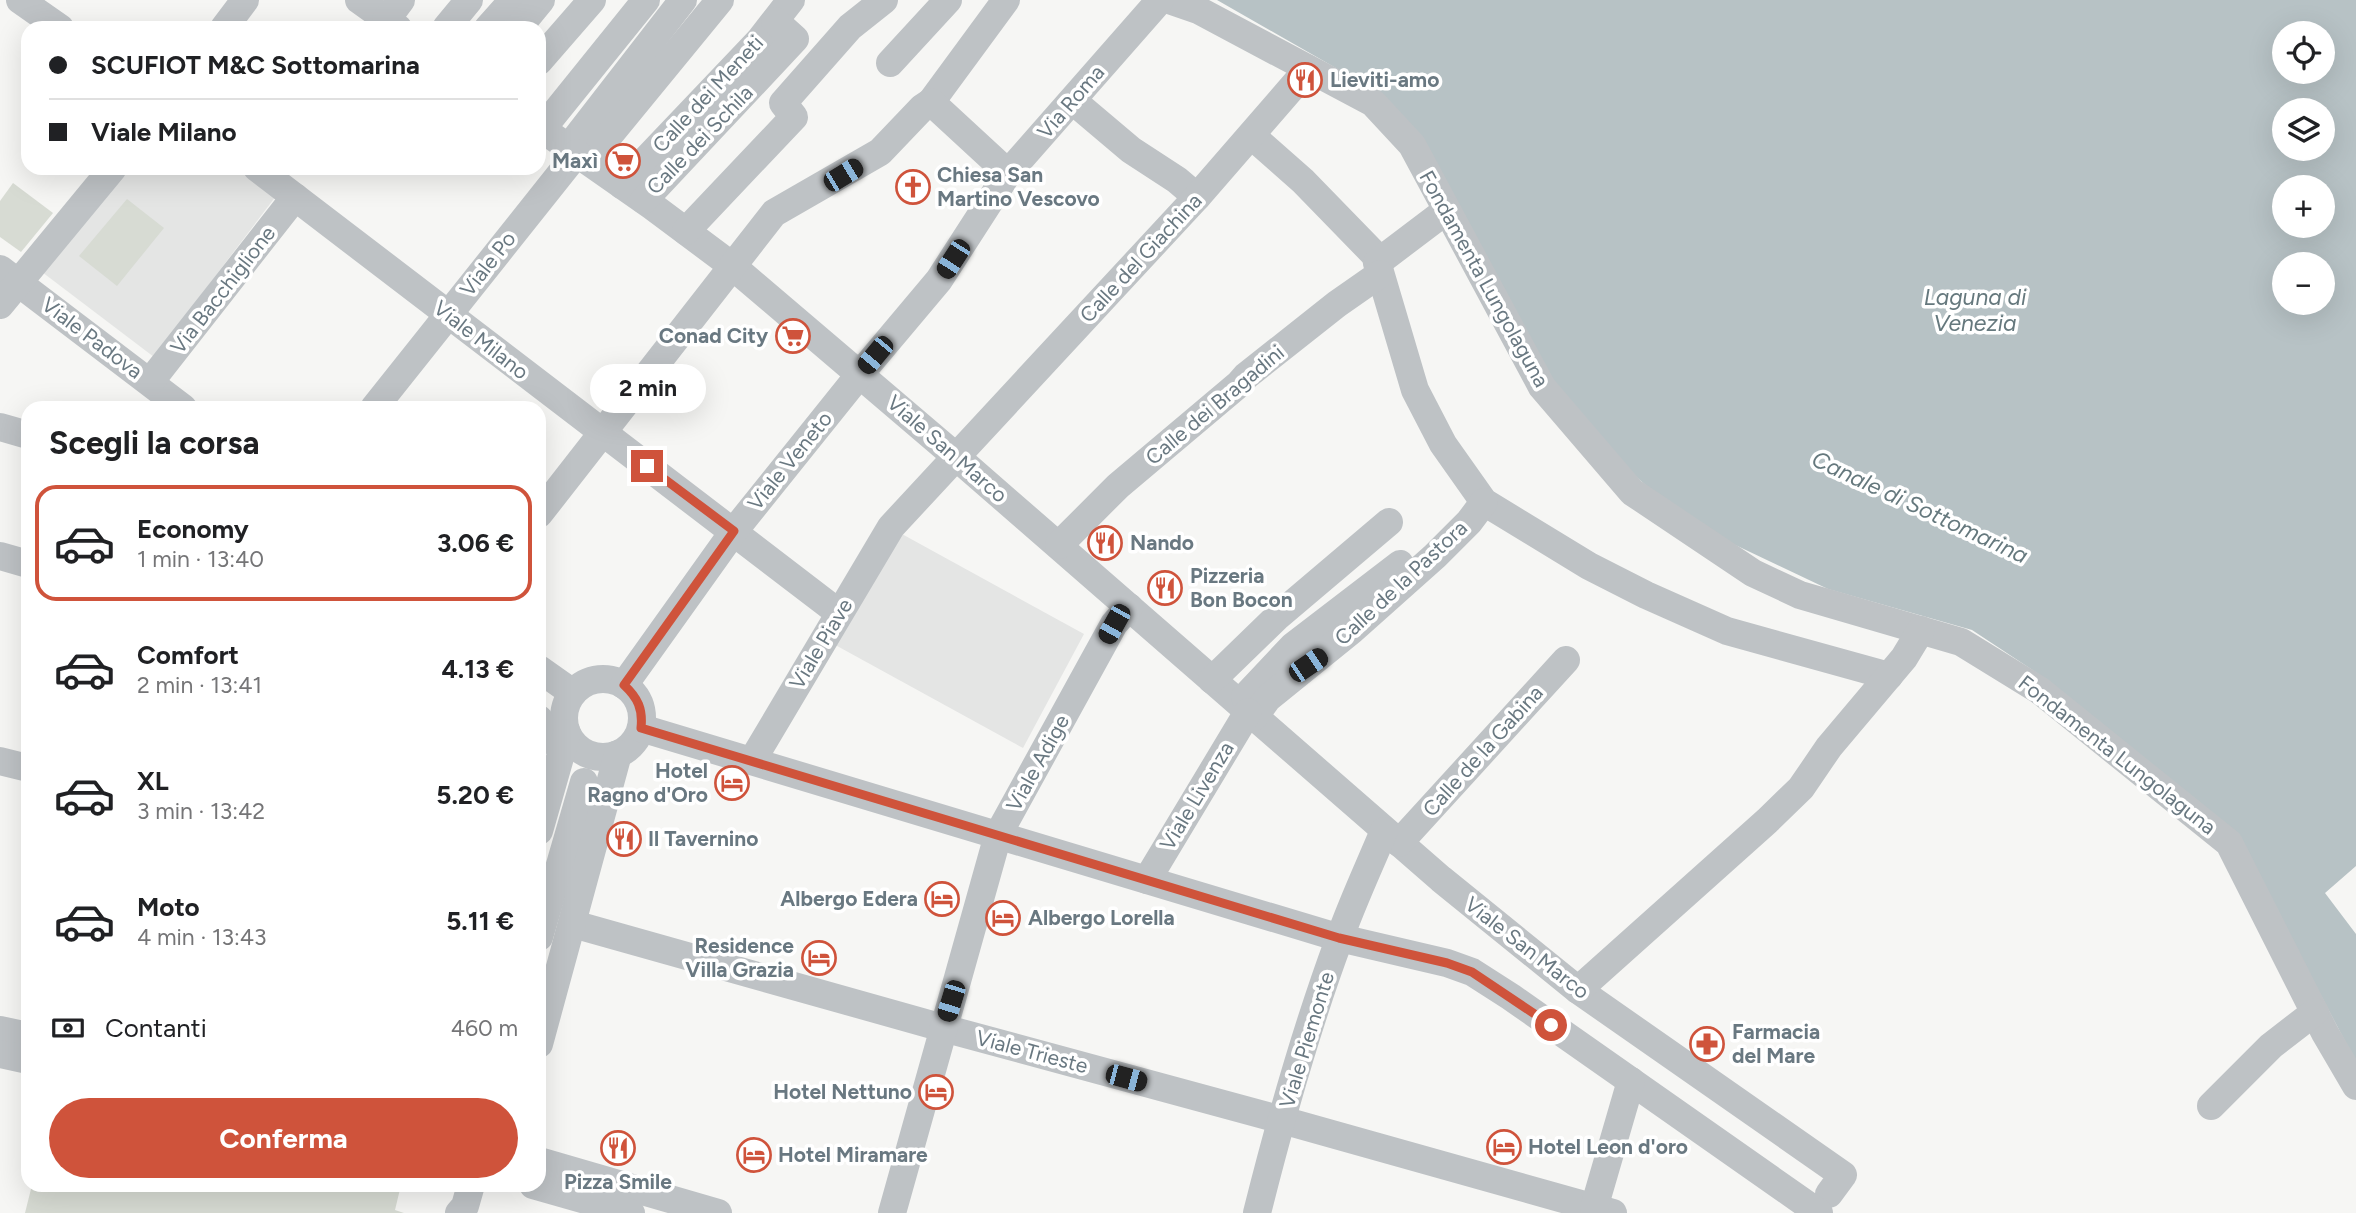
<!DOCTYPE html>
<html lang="it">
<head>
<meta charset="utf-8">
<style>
  :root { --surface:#fff; --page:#f6f6f6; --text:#202124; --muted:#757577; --line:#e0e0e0; --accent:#cf533b }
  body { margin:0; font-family:Figtree,sans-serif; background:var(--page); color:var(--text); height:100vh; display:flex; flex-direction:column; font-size:26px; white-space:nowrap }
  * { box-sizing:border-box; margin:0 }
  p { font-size:23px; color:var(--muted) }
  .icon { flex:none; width:38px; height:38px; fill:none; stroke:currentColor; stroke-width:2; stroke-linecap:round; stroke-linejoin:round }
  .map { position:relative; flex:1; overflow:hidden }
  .details { position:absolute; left:21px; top:401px; width:525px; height:791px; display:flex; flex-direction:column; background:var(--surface); border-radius:21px; box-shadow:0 7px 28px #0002 }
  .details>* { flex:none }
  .banner { position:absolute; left:21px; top:21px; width:525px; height:154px; border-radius:21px; box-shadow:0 7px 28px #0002; display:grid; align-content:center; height:154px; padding:0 28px; background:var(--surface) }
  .fabs { position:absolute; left:2272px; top:21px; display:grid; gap:14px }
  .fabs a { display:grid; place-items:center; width:63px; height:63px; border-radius:50%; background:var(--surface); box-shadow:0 7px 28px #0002; font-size:35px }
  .end { position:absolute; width:32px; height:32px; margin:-16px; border:9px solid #cf533b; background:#fff; box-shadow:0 0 0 4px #fff }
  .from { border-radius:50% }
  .bubble { position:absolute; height:49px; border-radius:24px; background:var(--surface); box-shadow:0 7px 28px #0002; font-size:23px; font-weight:700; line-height:49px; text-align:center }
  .car { position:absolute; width:21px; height:42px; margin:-21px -10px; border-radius:9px; box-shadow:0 0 5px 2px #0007; background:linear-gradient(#222 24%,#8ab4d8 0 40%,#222 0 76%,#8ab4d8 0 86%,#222 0) }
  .banner b { display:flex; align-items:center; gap:24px; height:66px; font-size:26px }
  .banner b+b { border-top:2px solid var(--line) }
  .banner i { width:18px; height:18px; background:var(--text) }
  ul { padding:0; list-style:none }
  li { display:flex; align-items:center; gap:21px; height:116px; margin:0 14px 10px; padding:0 14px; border:4px solid transparent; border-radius:21px }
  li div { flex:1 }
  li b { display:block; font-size:26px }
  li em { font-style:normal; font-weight:700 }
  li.on { border-color:var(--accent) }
  li>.icon { width:63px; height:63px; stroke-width:1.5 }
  h2 { padding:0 28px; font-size:32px; line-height:84px }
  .pay { display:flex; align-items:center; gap:18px; height:77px; padding:0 28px; font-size:26px }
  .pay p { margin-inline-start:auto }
  .action { display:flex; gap:14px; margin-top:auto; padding:14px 28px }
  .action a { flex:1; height:80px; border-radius:42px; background:var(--accent); color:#fff; font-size:28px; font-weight:700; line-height:80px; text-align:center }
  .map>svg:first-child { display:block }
  .built { fill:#e4e5e4 }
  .green { fill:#d7dbd3 }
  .water { fill:#b7c2c5; fill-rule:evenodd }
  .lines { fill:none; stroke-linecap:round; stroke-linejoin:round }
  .minor { stroke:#bec2c5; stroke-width:28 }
  .route { stroke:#cf533b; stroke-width:9 }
  .labels { text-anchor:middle; stroke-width:7; stroke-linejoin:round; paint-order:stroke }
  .poi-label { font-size:21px; font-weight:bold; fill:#697881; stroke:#fff; text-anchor:start }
  .street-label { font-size:21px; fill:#697881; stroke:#fff }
  .water-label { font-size:23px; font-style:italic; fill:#65787d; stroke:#fff }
</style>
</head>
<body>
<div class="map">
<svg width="2356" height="1213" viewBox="0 0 2356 1213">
  <rect width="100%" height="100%" fill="#f6f6f4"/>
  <g class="built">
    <polygon points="123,168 243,168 276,196 154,357 42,272"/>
    <polygon points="891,528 1084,634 1023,748 828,641"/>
  </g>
  <g class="green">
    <polygon points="13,183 53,213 21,252 0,237 0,201"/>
    <polygon points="127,199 164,228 117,286 79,256"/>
    <polygon points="32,1185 401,1185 395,1210 404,1213 25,1213"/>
  </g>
  <path class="water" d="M1217,0H2356V866L2325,893L2356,934V1062L2267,893L2043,677L1972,630L1828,589L1689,523L1609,453L1534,360L1383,95ZM2284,33H2322V72H2284ZM2284,110H2322V149H2284ZM2284,187H2322V226H2284ZM2284,264H2322V303H2284Z"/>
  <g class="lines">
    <g class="minor">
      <polyline points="20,0 60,28"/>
      <polyline points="359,0 398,28"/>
      <polyline points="1169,0 1198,10 1373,103 1412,145 1542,387 1632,492 1753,573 1800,595 1961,642 2039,690 2229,843 2325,1033 2356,1086"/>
      <polyline points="386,20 401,0"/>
      <polyline points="224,28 245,0"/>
      <polyline points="446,28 469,0"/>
      <polyline points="488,28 513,0"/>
      <polyline points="518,28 541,0"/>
      <polyline points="539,61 592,0"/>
      <polyline points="890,63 948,0"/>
      <polyline points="1073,101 1131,150 1177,180 1197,197"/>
      <polyline points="931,102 1006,0"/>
      <polyline points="539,127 652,206 731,265 954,455 1441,879 1578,990 1843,1175 1829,1194"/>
      <polyline points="542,129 646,0"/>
      <polyline points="1252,136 1303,181 1375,255 1415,390 1443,444 1484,502 1589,566 1646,595 1727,631 1889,676"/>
      <polyline points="569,147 683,0"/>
      <polyline points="588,161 720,0"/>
      <polyline points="257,168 839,613"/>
      <polyline points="622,185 759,41 791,0"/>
      <polyline points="644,200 795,39 775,21"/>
      <polyline points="686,231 794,117 783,103 850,27 884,0"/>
      <polyline points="1377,263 1447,210"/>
      <polyline points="0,269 183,408"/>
      <polyline points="0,305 113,168"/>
      <polyline points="150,382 295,197"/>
      <polyline points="374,408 577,153"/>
      <polyline points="0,427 28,435"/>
      <polyline points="539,514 774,213 880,152 922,108 931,102 1008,173"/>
      <polyline points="1059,545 1118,486 1239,384 1246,376 1337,304 1380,274"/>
      <polyline points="0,556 28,564"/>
      <polyline points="539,669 573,693"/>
      <circle cx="603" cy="718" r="39"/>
      <polyline points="1212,680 1278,616 1389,522"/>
      <polyline points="624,685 734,531 860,374 939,280 1008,173 1160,0"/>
      <polyline points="1245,697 1293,646 1400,564"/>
      <polyline points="1254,717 1268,698 1352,630 1435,556 1469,522 1484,502"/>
      <polyline points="539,719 548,740"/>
      <polyline points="641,728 1340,938 1447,963 1472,972 1511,997 1819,1213"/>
      <polyline points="0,761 28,768"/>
      <polyline points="752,761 891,527 1197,197 1308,69"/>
      <polyline points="539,831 567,733"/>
      <polyline points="1399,843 1566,660"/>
      <polyline points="1147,880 1248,712"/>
      <polyline points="573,924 943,1028 1282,1120 1613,1213"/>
      <polyline points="539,937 584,782"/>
      <polyline points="1578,990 1767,821 1801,788 1829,747 1904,658 1921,630"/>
      <polyline points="0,1030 28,1036"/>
      <polyline points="539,1044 618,754"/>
      <polyline points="0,1054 28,1060"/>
      <polyline points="2211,1106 2271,1046 2315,1012"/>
      <polyline points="539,1161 718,1213"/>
      <polyline points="533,1185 631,1213"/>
      <polyline points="1594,1208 1631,1081"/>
      <polyline points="459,1213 465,1206 471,1185"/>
      <polyline points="892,1213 998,835 1114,624 1129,607"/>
      <path d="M1257,1213C1280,1121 1306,1029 1339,940C1352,903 1369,867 1384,831"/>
    </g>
  </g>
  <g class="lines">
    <path class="route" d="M647,466L734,531L624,685C638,698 643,709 641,728L1339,938L1447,963L1472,972L1551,1025"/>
  </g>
  <defs>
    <g id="restaurant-ring" transform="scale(1.75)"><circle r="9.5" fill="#fff" stroke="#cf533b" stroke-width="1.5"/><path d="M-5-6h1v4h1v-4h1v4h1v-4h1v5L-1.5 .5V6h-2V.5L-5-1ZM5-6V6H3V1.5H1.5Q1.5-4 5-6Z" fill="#cf533b"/></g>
    <g id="supermarket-ring" transform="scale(1.75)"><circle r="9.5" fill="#fff" stroke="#cf533b" stroke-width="1.5"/><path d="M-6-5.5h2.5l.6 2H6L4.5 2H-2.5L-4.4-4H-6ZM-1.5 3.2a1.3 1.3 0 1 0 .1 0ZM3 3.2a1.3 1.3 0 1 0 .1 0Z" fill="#cf533b"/></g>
    <g id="church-ring" transform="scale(1.75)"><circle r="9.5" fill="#fff" stroke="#cf533b" stroke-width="1.5"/><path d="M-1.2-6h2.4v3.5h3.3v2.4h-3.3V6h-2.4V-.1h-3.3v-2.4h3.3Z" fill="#cf533b"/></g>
    <g id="hotel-ring" transform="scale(1.75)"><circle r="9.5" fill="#fff" stroke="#cf533b" stroke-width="1.5"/><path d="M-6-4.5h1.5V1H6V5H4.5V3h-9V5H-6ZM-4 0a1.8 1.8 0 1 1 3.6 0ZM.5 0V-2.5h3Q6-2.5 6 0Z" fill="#cf533b"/></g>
    <g id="pharmacy-ring" transform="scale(1.75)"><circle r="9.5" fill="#fff" stroke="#cf533b" stroke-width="1.5"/><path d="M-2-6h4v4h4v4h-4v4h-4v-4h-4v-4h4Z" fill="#cf533b"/></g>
  </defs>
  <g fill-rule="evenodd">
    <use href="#restaurant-ring" x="1305" y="80"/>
    <use href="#supermarket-ring" x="623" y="161"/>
    <use href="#church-ring" x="913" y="187"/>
    <use href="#supermarket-ring" x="793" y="336"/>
    <use href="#restaurant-ring" x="1105" y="543"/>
    <use href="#restaurant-ring" x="1165" y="588"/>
    <use href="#hotel-ring" x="732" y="783"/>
    <use href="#restaurant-ring" x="624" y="839"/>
    <use href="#hotel-ring" x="942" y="899"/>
    <use href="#hotel-ring" x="1003" y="918"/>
    <use href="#hotel-ring" x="819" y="958"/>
    <use href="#pharmacy-ring" x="1707" y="1044"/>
    <use href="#hotel-ring" x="936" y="1092"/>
    <use href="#hotel-ring" x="1504" y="1147"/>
    <use href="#restaurant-ring" x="618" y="1148"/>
    <use href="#hotel-ring" x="754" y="1155"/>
  </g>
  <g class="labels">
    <g class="poi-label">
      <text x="1330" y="87">Lieviti-amo</text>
      <text x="598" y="168" text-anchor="end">Maxì</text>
      <text x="937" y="182">Chiesa San<tspan x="937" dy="24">Martino Vescovo</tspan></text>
      <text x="768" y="343" text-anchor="end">Conad City</text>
      <text x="1130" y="550">Nando</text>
      <text x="1190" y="583">Pizzeria<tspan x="1190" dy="24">Bon Bocon</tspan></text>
      <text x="708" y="778" text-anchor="end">Hotel<tspan x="708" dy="24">Ragno d'Oro</tspan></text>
      <text x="648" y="846">Il Tavernino</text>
      <text x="918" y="906" text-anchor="end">Albergo Edera</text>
      <text x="1028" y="925">Albergo Lorella</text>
      <text x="794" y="953" text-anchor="end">Residence<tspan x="794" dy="24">Villa Grazia</tspan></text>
      <text x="1732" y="1039">Farmacia<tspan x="1732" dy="24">del Mare</tspan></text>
      <text x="912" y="1099" text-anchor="end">Hotel Nettuno</text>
      <text x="1528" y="1154">Hotel Leon d'oro</text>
      <text x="778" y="1162">Hotel Miramare</text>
      <text x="618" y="1189" text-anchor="middle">Pizza Smile</text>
    </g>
    <g class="street-label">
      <text transform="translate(708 94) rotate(-47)" y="7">Calle dei Meneti</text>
      <text transform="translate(1071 102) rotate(-49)" y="7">Via Roma</text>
      <text transform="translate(700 140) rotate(-46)" y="7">Calle dei Schila</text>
      <text transform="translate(1141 258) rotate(-47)" y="7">Calle del Giachina</text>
      <text transform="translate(488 264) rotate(-52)" y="7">Viale Po</text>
      <text transform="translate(1484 279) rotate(61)" y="7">Fondamenta Lungolaguna</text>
      <text transform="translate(223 290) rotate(-52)" y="7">Via Bacchiglione</text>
      <text transform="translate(92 338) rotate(37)" y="7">Viale Padova</text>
      <text transform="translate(481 340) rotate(38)" y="7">Viale Milano</text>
      <text transform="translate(1215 405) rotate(-40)" y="7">Calle dei Bragadini</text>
      <text transform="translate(947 449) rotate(41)" y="7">Viale San Marco</text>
      <text transform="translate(790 461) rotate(-51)" y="7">Viale Veneto</text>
      <text transform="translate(1401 583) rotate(-43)" y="7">Calle de la Pastora</text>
      <text transform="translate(821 644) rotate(-59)" y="7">Viale Piave</text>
      <text transform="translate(1483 751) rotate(-48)" y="7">Calle de la Gabina</text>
      <text transform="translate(2117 755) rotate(38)" y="7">Fondamenta Lungolaguna</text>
      <text transform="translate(1038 763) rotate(-61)" y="7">Viale Adige</text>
      <text transform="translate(1197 796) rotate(-59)" y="7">Viale Livenza</text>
      <text transform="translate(1527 948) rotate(38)" y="7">Viale San Marco</text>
      <text transform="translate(1307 1040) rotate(-73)" y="7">Viale Piemonte</text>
      <text transform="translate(1032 1052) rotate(15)" y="7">Viale Trieste</text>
    </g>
    <g class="water-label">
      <text x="1975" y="305">Laguna di<tspan x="1975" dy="26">Venezia</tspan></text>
      <text transform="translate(1920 507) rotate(25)" y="8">Canale di Sottomarina</text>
    </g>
  </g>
</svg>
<div class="fabs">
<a><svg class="icon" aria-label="locate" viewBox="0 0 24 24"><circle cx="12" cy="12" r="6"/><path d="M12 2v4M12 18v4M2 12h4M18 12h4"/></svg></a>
<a><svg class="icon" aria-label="layers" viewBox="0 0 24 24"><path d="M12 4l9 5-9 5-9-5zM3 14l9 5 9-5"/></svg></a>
<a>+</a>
<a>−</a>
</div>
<i class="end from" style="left:1551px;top:1025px"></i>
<i class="end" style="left:647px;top:466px"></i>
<div class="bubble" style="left:590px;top:364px;width:116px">2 min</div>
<i class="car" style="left:843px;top:175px;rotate:59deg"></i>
<i class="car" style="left:953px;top:259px;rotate:213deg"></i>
<i class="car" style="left:875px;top:355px;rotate:220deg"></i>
<i class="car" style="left:1114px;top:624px;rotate:209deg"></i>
<i class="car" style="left:1308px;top:665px;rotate:56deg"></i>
<i class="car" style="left:951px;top:1001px;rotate:197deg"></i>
<i class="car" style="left:1126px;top:1078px;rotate:105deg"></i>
<div class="banner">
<b><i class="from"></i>SCUFIOT M&amp;C Sottomarina</b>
<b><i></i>Viale Milano</b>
</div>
<section class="details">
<h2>Scegli la corsa</h2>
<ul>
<li class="on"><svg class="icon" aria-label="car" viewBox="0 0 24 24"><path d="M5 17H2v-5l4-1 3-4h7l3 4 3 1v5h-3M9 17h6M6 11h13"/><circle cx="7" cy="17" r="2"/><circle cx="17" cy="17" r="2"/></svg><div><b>Economy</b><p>1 min · 13:40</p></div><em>3.06 €</em></li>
<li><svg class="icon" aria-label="car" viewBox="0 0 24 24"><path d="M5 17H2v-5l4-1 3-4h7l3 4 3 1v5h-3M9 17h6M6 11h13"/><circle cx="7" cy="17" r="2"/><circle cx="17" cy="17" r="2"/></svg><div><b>Comfort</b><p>2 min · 13:41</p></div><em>4.13 €</em></li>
<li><svg class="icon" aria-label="car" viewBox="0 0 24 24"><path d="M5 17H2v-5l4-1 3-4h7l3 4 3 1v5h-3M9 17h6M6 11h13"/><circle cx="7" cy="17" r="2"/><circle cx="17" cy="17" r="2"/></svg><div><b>XL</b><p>3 min · 13:42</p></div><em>5.20 €</em></li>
<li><svg class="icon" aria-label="car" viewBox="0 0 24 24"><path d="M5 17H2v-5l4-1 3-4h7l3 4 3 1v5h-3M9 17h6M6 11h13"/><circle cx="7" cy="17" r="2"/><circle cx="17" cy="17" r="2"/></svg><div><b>Moto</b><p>4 min · 13:43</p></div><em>5.11 €</em></li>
</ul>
<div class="pay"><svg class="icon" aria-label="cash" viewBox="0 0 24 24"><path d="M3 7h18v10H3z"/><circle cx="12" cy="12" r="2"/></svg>Contanti<p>460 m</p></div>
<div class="action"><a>Conferma</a></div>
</section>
</div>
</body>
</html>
